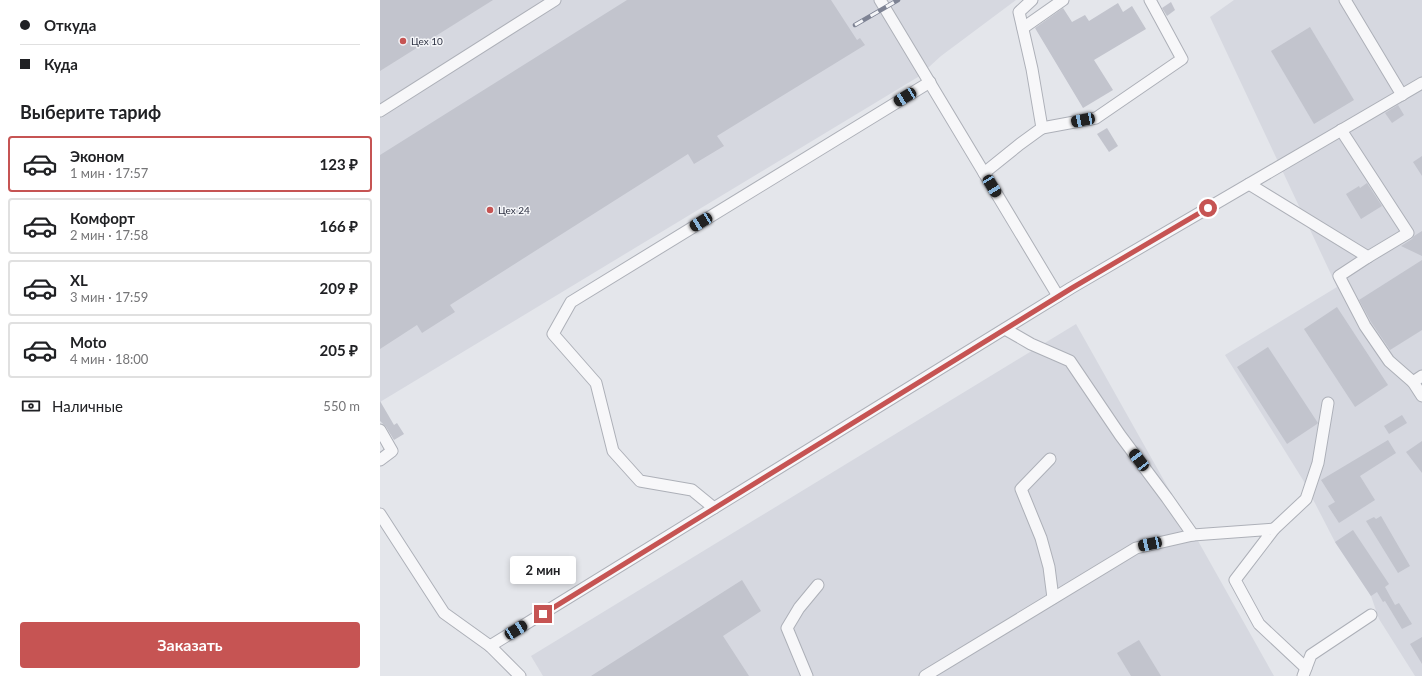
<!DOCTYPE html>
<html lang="ru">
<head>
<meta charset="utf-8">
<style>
  :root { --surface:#fff; --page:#f2f2f2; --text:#202124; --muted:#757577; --line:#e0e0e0; --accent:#c65453 }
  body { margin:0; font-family:Lato,sans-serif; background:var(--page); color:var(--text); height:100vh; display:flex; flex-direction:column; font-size:15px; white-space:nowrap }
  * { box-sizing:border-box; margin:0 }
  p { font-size:13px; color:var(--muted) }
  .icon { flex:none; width:22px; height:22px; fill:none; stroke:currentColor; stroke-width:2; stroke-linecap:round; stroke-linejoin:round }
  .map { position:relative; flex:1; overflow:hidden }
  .drawer { display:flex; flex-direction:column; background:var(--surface); width:380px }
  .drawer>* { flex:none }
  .guide { display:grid; align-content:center; height:88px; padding:0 20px; background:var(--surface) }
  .end { position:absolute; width:18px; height:18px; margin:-9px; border:5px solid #c65453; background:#fff; box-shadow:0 0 0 2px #fff }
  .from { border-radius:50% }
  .bubble { position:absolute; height:28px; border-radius:4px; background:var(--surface); box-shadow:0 2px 6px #0003; font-size:13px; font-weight:700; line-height:28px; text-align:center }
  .car { position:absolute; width:12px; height:24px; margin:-12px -6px; border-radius:5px; box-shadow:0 0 3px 1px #0007; background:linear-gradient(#222 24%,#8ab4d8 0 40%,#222 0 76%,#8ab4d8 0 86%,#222 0) }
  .guide b { display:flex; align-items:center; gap:14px; height:38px; font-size:15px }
  .guide b+b { border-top:1px solid var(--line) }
  .guide i { width:10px; height:10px; background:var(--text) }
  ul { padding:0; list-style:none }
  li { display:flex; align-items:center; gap:12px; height:56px; margin:0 8px 6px; padding:0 12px; border:2px solid var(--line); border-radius:4px }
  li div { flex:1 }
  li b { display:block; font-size:15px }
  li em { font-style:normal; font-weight:700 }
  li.active { border-color:var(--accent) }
  li>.icon { width:36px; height:36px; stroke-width:1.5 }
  h2 { padding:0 20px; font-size:18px; line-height:48px }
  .pay { display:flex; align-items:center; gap:10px; height:44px; padding:0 20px; font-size:15px }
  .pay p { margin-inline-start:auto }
  .action { display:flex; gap:8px; margin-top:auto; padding:8px 20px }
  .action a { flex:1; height:46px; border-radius:4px; background:var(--accent); color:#fff; font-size:16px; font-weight:700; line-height:46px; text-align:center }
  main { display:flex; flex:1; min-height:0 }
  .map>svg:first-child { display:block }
  .built { fill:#d6d8e0 }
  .building { fill:#c2c4cd }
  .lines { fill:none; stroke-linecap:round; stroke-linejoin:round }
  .minor-casing { stroke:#adb0b8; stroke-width:13 }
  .minor { stroke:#f7f7f9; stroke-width:11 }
  .rail-casing { stroke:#7e8394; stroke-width:4.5 }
  .rail { stroke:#f4f5f8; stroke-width:3; stroke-dasharray:9; stroke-linecap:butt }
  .route { stroke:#c65453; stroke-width:5 }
  .poi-dot { fill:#c65453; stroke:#f4f5f8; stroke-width:1.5 }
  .labels { text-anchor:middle; stroke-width:3; stroke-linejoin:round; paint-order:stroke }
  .poi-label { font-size:10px; fill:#2d3142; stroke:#f4f5f8; text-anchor:start }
</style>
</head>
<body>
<main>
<section class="drawer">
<div class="guide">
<b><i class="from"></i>Откуда</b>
<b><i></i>Куда</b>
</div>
<h2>Выберите тариф</h2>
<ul>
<li class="active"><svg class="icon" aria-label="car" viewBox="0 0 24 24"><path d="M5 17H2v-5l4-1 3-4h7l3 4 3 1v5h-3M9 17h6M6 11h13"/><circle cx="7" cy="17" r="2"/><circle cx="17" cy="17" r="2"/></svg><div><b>Эконом</b><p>1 мин · 17:57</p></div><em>123 ₽</em></li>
<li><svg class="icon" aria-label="car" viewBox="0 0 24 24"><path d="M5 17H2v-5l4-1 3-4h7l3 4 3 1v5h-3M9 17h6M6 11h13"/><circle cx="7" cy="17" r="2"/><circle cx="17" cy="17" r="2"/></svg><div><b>Комфорт</b><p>2 мин · 17:58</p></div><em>166 ₽</em></li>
<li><svg class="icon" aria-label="car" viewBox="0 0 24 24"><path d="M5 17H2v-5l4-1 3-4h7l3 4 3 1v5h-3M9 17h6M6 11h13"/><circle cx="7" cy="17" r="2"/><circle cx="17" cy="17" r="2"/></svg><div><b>XL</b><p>3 мин · 17:59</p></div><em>209 ₽</em></li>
<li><svg class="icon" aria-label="car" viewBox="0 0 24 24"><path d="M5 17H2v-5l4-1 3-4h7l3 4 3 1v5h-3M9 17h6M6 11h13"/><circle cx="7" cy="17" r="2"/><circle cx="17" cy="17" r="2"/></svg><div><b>Moto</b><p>4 мин · 18:00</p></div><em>205 ₽</em></li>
</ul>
<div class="pay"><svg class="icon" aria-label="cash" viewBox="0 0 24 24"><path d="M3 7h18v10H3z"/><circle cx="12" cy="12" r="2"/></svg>Наличные<p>550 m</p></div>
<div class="action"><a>Заказать</a></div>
</section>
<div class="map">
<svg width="1042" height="676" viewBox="0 0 1042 676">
  <rect width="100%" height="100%" fill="#e4e6eb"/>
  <g class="built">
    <polygon points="0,0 636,0 561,56 538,77 0,402"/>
    <polygon points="854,0 1042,0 1042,676 1035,676 999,619 991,596 955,542 923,480 845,355 957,287 830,17"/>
    <polygon points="696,324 894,676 163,676 151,656"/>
  </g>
  <g class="building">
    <polygon points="0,0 113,0 0,71"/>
    <polygon points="247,0 451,0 477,40 480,38 485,45 337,136 344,146 314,164 308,154 70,305 75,312 42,333 37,325 0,349 0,155"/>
    <polygon points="791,2 795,10 787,16 782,8"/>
    <polygon points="738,3 743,12 752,6 766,29 714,60 733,90 703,108 655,28 683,8 692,22 705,15 709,21"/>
    <polygon points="930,27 974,100 934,124 891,51"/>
    <polygon points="1018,105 1024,115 1012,123 1005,113"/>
    <polygon points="727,128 738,146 729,152 717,134"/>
    <polygon points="1042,156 1042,176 1033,162"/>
    <polygon points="987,183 1002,206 981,219 966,194 979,186 980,188"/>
    <polygon points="1042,231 1042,256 1021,246 1032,239 1034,236"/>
    <polygon points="1042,260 1042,330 1010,350 991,322 979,300"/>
    <polygon points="957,307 1008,385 975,407 924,329"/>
    <polygon points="888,347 938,423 937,424 907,444 857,367"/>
    <polygon points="0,401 14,425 17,423 24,434 14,440 6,427 0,421"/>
    <polygon points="1022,415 1027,423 1009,434 1004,426"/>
    <polygon points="1008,440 1016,453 980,476 995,500 959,523 948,506 955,502 941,480"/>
    <polygon points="1042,441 1042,473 1026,452"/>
    <polygon points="1001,516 1030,566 1018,573 986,521 994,517 996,519"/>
    <polygon points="973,530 1009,584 1005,587 1015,605 1019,603 1032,624 1022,629 1005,601 1003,602 997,592 991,596 955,542"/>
    <polygon points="362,580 381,611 343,636 369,676 211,676"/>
    <polygon points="1042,637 1042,664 1030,644"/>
    <polygon points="759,640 781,676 751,676 737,653"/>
  </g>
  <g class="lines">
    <g class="minor-casing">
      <g id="minor">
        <polyline points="500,0 678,296"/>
        <polyline points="965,0 1022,95"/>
        <polyline points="643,28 683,0"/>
        <polyline points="0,111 175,0"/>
        <polyline points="662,128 716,118 802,59 770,0"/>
        <polyline points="604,173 640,144 662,128 652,69 639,12 652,0"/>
        <polyline points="869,184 988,257 1028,233 961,130"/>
        <polyline points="988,257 959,276 985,326 1009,361 1033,382"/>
        <polyline points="625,329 651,344 690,361 740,435 787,498 813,535"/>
        <polyline points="1042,376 1033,382 1042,396"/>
        <polyline points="0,430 12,451 0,460"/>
        <polyline points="670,459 641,489 661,538 669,567 673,598"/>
        <polyline points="334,508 312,490 260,481 233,451 216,383 173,334 191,302 550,82"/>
        <polyline points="0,514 64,613 110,646 140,676"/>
        <polyline points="894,529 926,499 938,463 948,403"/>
        <polyline points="110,646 691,288 1042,83"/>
        <polyline points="427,676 407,628 419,608 438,585"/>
        <polyline points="545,676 756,548 813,535 894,529 855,580 879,624 926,668"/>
        <polyline points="923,676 931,655 991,615"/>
      </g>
    </g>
    <use href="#minor" class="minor"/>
    <g class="rail-casing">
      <polyline id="rail" points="475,25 518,0"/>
    </g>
    <use href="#rail" class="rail"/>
  </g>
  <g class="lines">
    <polyline class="route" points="163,614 692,288 828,208"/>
  </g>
  <g class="poi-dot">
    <circle cx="23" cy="41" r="4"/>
    <circle cx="110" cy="210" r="4"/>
  </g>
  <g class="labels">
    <g class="poi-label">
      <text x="31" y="45">Цех 10</text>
      <text x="118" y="214">Цех 24</text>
    </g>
  </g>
</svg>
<i class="end from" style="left:828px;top:208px"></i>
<i class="end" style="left:163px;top:614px"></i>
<div class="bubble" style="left:130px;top:556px;width:66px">2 мин</div>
<i class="car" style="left:525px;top:97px;rotate:239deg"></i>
<i class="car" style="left:703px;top:120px;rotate:259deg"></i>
<i class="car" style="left:612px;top:186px;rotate:149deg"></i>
<i class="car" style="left:321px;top:222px;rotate:239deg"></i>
<i class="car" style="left:759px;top:460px;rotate:323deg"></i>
<i class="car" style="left:770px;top:544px;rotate:258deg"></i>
<i class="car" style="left:136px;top:630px;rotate:58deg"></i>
</div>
</main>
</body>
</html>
